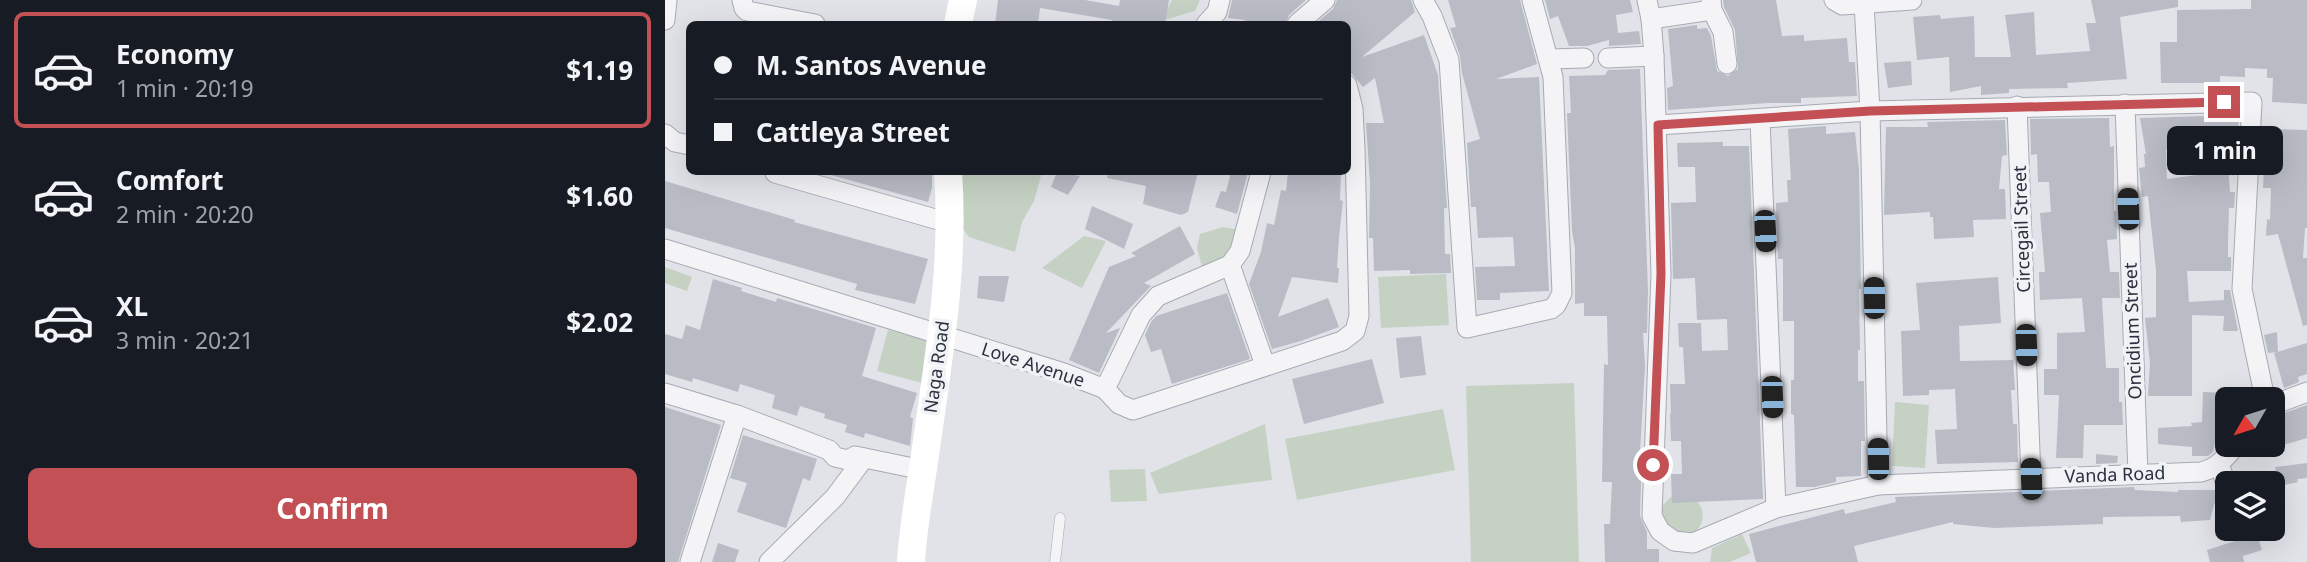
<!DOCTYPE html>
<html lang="en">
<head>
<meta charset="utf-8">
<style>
  :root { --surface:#171b24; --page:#242831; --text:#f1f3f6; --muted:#9ea1a6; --line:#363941; --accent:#c35054 }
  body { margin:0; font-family:"Noto Sans",sans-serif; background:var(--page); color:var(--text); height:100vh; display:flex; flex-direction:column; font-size:26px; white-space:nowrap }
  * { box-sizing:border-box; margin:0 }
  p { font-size:23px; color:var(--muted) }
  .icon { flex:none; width:38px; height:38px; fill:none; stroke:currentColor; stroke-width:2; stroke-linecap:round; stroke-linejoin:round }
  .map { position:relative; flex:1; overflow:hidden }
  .details { display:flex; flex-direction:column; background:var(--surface); width:665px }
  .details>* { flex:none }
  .banner { position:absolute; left:21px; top:21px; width:665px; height:154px; border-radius:10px; box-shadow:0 7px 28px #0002; display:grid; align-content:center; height:154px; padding:0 28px; background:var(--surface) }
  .needle { width:46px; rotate:231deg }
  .tools { position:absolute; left:1550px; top:387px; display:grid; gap:14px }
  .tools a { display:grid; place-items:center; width:70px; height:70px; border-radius:10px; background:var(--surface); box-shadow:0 7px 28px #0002; font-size:35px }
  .end { position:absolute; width:32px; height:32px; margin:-16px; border:9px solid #c35054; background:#fff; box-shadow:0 0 0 4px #fff }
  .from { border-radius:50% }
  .bubble { position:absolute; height:49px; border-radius:10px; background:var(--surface); box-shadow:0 7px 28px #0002; font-size:23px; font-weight:700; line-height:49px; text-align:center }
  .car { position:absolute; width:21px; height:42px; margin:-21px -10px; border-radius:9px; box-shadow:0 0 5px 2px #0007; background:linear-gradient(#222 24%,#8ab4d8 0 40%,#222 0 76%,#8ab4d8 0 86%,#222 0) }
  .banner b { display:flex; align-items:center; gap:24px; height:66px; font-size:26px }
  .banner b+b { border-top:2px solid var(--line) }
  .banner i { width:18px; height:18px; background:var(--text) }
  ul { padding:12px 0 0; list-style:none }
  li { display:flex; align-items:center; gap:21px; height:116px; margin:0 14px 10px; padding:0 14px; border:4px solid transparent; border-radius:10px }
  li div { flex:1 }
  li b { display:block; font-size:26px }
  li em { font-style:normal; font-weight:700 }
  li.active { border-color:var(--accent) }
  li>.icon { width:63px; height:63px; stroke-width:1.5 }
  .button { display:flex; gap:14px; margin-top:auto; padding:14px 28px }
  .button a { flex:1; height:80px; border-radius:10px; background:var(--accent); color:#fff; font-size:28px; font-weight:700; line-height:80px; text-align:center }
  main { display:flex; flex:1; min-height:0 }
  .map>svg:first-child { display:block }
  .green { fill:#c5d2c3 }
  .building { fill:#b9bcc5; fill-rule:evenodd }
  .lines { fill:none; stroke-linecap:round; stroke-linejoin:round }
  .service-casing { stroke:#a7aab3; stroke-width:11 }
  .minor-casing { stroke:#a7aab3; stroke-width:21 }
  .service { stroke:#f4f4f7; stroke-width:10 }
  .minor { stroke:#f4f4f7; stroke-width:19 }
  .secondary { stroke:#fff; stroke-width:28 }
  .route { stroke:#c35054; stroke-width:9 }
  .labels { text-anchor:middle; stroke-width:7; stroke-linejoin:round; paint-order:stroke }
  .street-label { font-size:18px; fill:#2b303f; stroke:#f1f2f6 }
</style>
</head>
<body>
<main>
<section class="details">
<ul>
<li class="active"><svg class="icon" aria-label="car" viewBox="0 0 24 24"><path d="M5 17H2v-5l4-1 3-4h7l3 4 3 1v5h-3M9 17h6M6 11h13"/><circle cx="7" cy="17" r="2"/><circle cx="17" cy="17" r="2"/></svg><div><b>Economy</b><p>1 min · 20:19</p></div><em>$1.19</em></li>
<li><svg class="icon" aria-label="car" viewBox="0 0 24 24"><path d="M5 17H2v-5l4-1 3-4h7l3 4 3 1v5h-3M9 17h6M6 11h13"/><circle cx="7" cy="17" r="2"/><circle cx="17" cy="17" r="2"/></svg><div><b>Comfort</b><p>2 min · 20:20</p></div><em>$1.60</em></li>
<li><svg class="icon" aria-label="car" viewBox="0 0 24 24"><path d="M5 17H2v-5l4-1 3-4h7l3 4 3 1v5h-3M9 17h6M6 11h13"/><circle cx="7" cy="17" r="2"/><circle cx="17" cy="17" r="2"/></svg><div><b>XL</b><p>3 min · 20:21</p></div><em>$2.02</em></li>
</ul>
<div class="button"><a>Confirm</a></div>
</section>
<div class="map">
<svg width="1642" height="562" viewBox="0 0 1642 562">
  <rect width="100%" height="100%" fill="#e1e3e9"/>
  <g class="green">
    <polygon points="507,0 535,0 530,11 496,21"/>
    <polygon points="293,172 377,172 369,201 357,222 350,252 304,237 291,220"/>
    <polygon points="558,227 576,230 570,254 538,270 532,248 535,234"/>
    <polygon points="419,236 441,241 417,288 377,268"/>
    <polygon points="0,267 27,277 22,291 0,283"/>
    <polygon points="781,274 784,325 716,328 713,277"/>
    <polygon points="223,330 268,342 257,383 212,371"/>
    <polygon points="909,383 914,562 806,562 801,386"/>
    <polygon points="1230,402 1264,405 1260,468 1227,466"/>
    <polygon points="778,409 790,470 632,500 620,439"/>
    <polygon points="600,424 607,480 494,494 485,473"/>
    <polygon points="480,469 482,501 446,502 444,470"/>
    <path d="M1007,496C1014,497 1024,495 1030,500C1040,507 1040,523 1031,531C1027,535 1021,536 1015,537L995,520L997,506Z"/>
    <polygon points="1077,534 1086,553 1065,562 1045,562 1047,548"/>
  </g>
  <g class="building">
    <polygon points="333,0 420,0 454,6 455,0 504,0 500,24 446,24 447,20 375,8 373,24 330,24"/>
    <polygon points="567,0 641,0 624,15 620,24 579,24 580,20 563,18"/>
    <polygon points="672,0 746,0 750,12 697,57 759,35 773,75 782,208 779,208 780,254 785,254 786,273 745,274 745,270 709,271 708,238 704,238 705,183 701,123 719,123 710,78 698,87 682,68 682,24 650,24 668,9"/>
    <polygon points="783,0 855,0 872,64 831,79 874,77 884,291 835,293 835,300 812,300 810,267 850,266 848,237 813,238 811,207 806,207 802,143 815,139 797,73 795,56 785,28 791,27"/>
    <polygon points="880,0 965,0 968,12 951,15 953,33 974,31 976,44 944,46 944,40 922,46 904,46 893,16 885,19"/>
    <polygon points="1058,0 1111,0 1117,36 1139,35 1139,41 1182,38 1184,62 1190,62 1192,96 1136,98 1136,103 1103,103 1003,110 1002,88 1008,86 1003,29 1032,25 1032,29 1042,28 1046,36 1052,71 1063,76 1073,69 1070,30 1059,7"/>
    <polygon points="1426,0 1513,0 1513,7 1455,17 1462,79 1402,83 1403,88 1344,89 1344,93 1316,95 1316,86 1285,92 1284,57 1252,60 1248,17 1275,15 1276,19 1309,16 1310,57 1346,57 1340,15 1369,12 1371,55 1425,51 1421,23 1431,23"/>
    <polygon points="1586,0 1642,0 1642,104 1607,102 1608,78 1602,78 1602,69 1580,68 1580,77 1555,76 1555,83 1496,83 1495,42 1512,42 1512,10 1586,9"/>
    <polygon points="1246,61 1247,85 1223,88 1219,63"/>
    <polygon points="975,69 983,291 982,333 978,333 980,366 975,452 977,452 975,516 982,532 982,549 994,549 994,562 940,562 939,524 945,524 947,482 937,482 939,364 943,365 942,316 919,316 919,303 910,304 910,248 907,231 902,113 906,113 904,76 940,75 943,70"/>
    <path d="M1574,115L1572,149L1562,148L1565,192H1570L1569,208H1564L1563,241V257H1566V271H1522L1524,302L1559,300V290H1565L1573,331H1558L1559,316L1527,315V396H1483L1485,363L1480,318L1491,317V271L1483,196L1477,197L1474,168L1480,167L1479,154H1481L1475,118ZM1501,149H1526L1532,175L1502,179Z"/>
    <polygon points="1444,118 1445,147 1449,146 1449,211 1451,211 1452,239 1442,240 1445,272 1454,272 1455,298 1437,298 1441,368 1454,368 1454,402 1457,402 1458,425 1419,425 1418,458 1391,458 1394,395 1379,395 1379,369 1392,369 1392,333 1420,332 1417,298 1375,300 1374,272 1380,272 1375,213 1386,212 1384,182 1373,182 1372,154 1366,155 1365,119"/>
    <polygon points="1340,120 1342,155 1337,156 1334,189 1340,189 1341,219 1308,220 1309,237 1269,239 1268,217 1265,217 1265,212 1219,215 1221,127 1263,127 1262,122"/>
    <polygon points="1161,126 1161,134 1190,132 1194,170 1196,289 1194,289 1195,350 1193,350 1193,381 1199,381 1200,441 1196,441 1196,476 1171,477 1171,482 1149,487 1131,487 1129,415 1126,414 1126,380 1129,380 1129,321 1118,321 1118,259 1113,259 1111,203 1123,202 1122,180 1126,180 1123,129"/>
    <polygon points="1601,129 1642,130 1642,228 1640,228 1638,258 1642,258 1642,325 1638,326 1613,234 1601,236 1602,219 1605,220 1606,188 1598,188"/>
    <polygon points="1058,142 1058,146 1084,146 1098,499 1007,503 1006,474 1017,474 1016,441 1006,441 1005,414 1006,414 1005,384 1020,384 1018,347 1014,347 1013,323 1036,323 1037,351 1063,350 1062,319 1032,320 1030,278 1008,279 1006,203 1031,202 1030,167 1013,167 1012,143"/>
    <polygon points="166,172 267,172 267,188 263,202 166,175"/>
    <polygon points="392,172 415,176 403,195 386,187"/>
    <polygon points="443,172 533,172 523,212 516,215 478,204 481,186 442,178"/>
    <polygon points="566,172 583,172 572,214 550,207 556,191 561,192"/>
    <polygon points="623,172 676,172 675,200 678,201 674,237 672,268 674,268 673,283 627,277 613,317 663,298 674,327 636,341 607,349 584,284 596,252 602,223 609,225 616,190 621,191"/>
    <polygon points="0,181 130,220 129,222 263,259 250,304 190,290 192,284 0,228"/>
    <polygon points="427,206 468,224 459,249 420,229"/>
    <polygon points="515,226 530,254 479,283 486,286 441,333 455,328 434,373 404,360 444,267 471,256 466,253"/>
    <polygon points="314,276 344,276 339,302 312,298"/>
    <polygon points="1333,277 1336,323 1294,326 1295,361 1348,360 1350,390 1346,390 1348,424 1352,424 1353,462 1272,464 1270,430 1292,429 1290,389 1264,390 1264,395 1238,396 1236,331 1255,330 1251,283"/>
    <polygon points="48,279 77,288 76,291 111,302 112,298 211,328 197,376 252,393 245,417 248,418 245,446 200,433 199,438 180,432 182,425 159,418 160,414 135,406 132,416 107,408 110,395 75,384 73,392 28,378 27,382 0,374 0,334 17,339 21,325 35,330"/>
    <polygon points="562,293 585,359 507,384 496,349 486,352 480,335 486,322 491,316"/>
    <polygon points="1612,332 1613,352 1603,353 1599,335"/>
    <polygon points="756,336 761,375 735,378 731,338"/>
    <polygon points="1642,343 1642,374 1633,377 1634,382 1619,388 1609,353"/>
    <polygon points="707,359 719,403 639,424 627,379"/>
    <polygon points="1538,392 1563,393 1563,420 1554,420 1548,452 1543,456 1527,456 1527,447 1493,444 1493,428 1527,426 1526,423 1537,422"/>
    <polygon points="1642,405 1642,438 1608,448 1608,417"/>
    <polygon points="0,407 56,425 13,562 0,562"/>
    <polygon points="78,435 152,459 145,481 138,478 121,528 72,512 82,483 65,478"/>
    <polygon points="1431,454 1453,456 1452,463 1431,464"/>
    <polygon points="1642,463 1642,478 1632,479 1633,482 1615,486 1610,467"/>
    <polygon points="1469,487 1470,490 1513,492 1513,490 1550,490 1552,494 1545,520 1516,522 1515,516 1438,517 1438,524 1329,528 1288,524 1288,522 1189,546 1193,562 1091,562 1084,534 1179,509 1180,514 1231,502 1230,497"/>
    <polygon points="1592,534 1597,550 1578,556 1579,562 1545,562 1542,550"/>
    <polygon points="53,543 74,550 70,562 47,562"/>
  </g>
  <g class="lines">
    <g class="service-casing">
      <polyline id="service" points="390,562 395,518"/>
    </g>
    <g class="minor-casing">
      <g id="minor">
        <polyline points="77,0 79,8 82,11 150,24"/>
        <polyline points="758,0 767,16 784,60 802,328 886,309 891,305 897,293 888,77 867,0"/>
        <polyline points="982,0 986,19 989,56"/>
        <polyline points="1046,0 1047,10 1058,32 1062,64"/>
        <polyline points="1169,0 1177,5 1247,0"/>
        <polyline points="1199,3 1205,111 1213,485"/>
        <polyline points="986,19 1047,10"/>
        <polyline points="0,20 2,0"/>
        <polyline points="541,24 552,12 555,0"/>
        <polyline points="632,24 660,0"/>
        <path d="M943,58L989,56L996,274L987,516L995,531L1009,541L1028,543L1111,508L1213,485L1536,472C1553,468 1561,457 1572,444"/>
        <polyline points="884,59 919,58"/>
        <polyline points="1460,104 1473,474"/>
        <polyline points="1352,106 1366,479"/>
        <polyline points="1095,120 1111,508"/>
        <polyline points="993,125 1205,111 1587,102 1577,289 1600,399"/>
        <polyline points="0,134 10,142 24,145"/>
        <polyline points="110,173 284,223"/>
        <polyline points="0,249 399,373 440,389 454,404 468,410 677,341 690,331 694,316 690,149 688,109 682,85"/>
        <polyline points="565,265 600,365"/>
        <polyline points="440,389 476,315 493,296 565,265 575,251 596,172"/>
        <polyline points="0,393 72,415 164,450 170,457 183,460 190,456 258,470"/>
        <polyline points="1608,405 1642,392"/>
        <polyline points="1554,464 1563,489"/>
        <polyline points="25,562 72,415"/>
        <polyline points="104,562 170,497 199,458"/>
      </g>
    </g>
    <use href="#service" class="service"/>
    <use href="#minor" class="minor"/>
    <g class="secondary">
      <polyline points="293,24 298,0"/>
      <path d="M246,562C248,526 255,490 260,455C273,361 290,267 283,172"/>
    </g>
  </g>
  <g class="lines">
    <polyline class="route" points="988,465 996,274 993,125 1205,111 1559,102"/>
  </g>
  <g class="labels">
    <g class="street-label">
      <text transform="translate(1357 229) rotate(-92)" y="6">Circegail Street</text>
      <text transform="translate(1468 331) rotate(-92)" y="6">Oncidium Street</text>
      <text transform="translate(368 365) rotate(18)" y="6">Love Avenue</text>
      <text transform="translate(272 367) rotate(-82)" y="6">Naga Road</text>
      <text transform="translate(1450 475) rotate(-2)" y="6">Vanda Road</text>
    </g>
  </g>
</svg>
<div class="tools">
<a><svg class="needle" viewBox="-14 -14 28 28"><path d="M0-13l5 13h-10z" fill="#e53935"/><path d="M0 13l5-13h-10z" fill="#9ea1a6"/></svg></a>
<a><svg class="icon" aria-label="layers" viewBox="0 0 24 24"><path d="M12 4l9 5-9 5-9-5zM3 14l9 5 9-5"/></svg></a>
</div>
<i class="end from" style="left:988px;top:465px"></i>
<i class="end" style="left:1559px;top:102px"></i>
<div class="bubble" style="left:1502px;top:126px;width:116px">1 min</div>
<i class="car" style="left:1463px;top:209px;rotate:358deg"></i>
<i class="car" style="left:1100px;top:231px;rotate:177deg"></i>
<i class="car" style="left:1209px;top:298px;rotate:359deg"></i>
<i class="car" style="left:1361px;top:345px;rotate:178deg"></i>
<i class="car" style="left:1107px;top:397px;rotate:178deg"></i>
<i class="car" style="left:1213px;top:459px;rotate:359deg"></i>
<i class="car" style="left:1366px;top:479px;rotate:358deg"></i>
<div class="banner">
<b><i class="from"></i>M. Santos Avenue</b>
<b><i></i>Cattleya Street</b>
</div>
</div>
</main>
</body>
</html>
